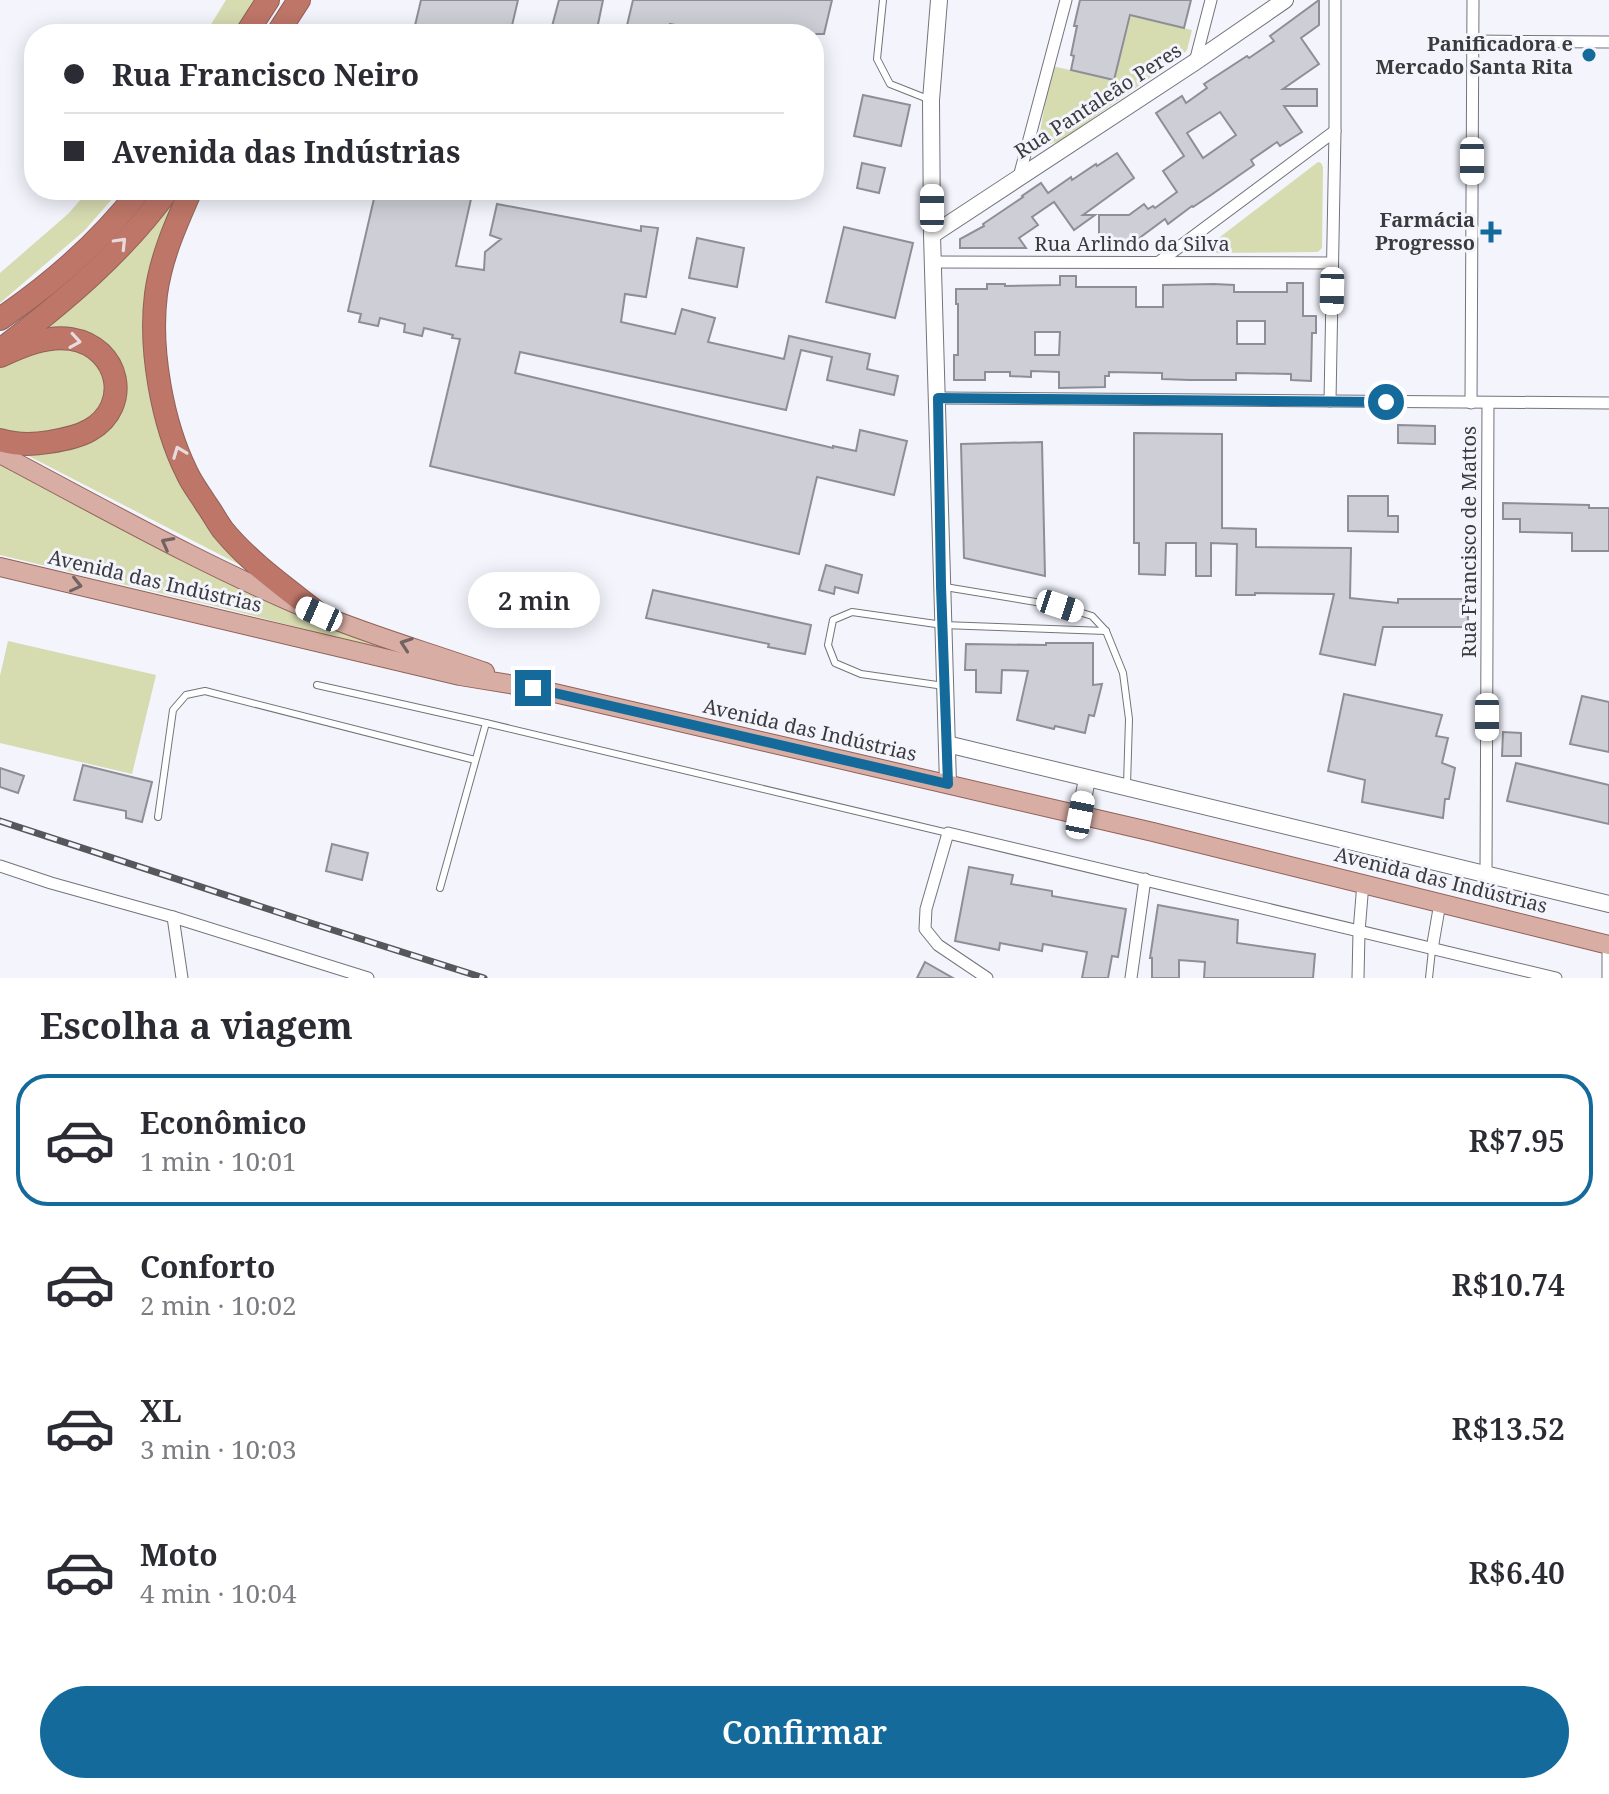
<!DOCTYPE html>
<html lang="pt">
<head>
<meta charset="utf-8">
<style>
  :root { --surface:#fff; --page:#f2f2f3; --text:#2b2b33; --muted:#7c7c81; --line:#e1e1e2; --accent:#146a9b }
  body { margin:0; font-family:"Noto Serif",serif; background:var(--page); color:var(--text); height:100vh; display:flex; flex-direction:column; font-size:30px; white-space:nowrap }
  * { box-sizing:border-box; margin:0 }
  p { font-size:26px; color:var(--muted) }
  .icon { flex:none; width:44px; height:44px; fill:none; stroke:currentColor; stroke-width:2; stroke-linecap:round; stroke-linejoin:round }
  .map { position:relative; height:978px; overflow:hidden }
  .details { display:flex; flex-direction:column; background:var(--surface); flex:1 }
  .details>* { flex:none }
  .top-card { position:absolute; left:24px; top:24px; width:800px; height:176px; border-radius:32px; box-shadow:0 4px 20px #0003; display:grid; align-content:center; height:176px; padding:0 40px; background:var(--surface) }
  .end { position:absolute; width:36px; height:36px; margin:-18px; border:10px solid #146a9b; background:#fff; box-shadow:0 0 0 4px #fff }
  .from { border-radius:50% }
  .bubble { position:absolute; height:56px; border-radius:28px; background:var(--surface); box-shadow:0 4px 20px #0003; font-size:26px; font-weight:600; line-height:56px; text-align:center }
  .car { position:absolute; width:24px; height:48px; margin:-24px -12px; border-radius:10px; box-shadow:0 0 6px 2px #0007; background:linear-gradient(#fff 24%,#345 0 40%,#fff 0 76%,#345 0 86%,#fff 0) }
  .top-card b { display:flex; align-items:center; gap:28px; height:76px; font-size:30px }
  .top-card b+b { border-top:2px solid var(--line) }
  .top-card i { width:20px; height:20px; background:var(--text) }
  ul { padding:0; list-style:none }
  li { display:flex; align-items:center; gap:24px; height:132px; margin:0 16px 12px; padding:0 24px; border:4px solid transparent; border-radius:32px }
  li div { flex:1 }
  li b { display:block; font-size:30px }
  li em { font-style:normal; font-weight:600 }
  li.selected { border-color:var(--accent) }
  li>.icon { width:72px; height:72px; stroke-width:1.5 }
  h2 { padding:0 40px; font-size:36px; line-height:96px }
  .action { display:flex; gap:16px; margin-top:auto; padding:16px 40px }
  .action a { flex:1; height:92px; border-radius:48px; background:var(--accent); color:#fff; font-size:32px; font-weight:600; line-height:92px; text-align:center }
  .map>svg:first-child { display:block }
  .green { fill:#d6dbb0 }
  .building { fill:#cecfd6; stroke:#8e8f96; stroke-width:2; fill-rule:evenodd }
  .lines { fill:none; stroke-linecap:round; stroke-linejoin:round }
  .lane-casing { stroke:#73747b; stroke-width:8 }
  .street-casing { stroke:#73747b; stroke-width:13 }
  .secondary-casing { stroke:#73747b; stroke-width:18 }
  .primary-casing { stroke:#906159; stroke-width:20 }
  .highway-casing { stroke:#906159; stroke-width:24 }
  .lane { stroke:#fff; stroke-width:6 }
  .street { stroke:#fff; stroke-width:11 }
  .secondary { stroke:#fff; stroke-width:16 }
  .primary { stroke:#d8ada4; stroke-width:18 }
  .highway { stroke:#be7668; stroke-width:22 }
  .rail-casing { stroke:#57575b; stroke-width:7 }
  .rail { stroke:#f3f4fc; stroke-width:4; stroke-dasharray:12; stroke-linecap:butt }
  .oneway { stroke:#e8dbde }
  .oneway2 { stroke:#726362 }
  .route { stroke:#146a9b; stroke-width:10 }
  .poi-dot { fill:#146a9b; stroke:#f3f4fc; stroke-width:3 }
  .labels { text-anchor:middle; stroke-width:6; stroke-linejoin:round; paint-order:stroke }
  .poi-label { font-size:20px; font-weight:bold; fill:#3b3b3e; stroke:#f3f4fc; text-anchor:end }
  .street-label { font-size:20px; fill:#3b3b3e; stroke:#f3f4fc }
</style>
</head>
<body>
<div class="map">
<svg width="1609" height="978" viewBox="0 0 1609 978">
  <rect width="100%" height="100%" fill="#f3f4fc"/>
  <g class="green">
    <polygon points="226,0 258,0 235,34 205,34"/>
    <polygon points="1131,16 1192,30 1187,50 1181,56 1060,141 1040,147 1038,143 1052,66 1114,80"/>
    <polygon points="1318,162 1321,163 1323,167 1322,248 1318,252 1203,253 1203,250"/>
    <polygon points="89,190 120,190 84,231 0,303 0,273 68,214"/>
    <path d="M181,193L150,380L244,567L15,449L95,434L123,380L116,354L93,337L40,333C92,290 138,245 181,193Z"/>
    <path d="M66,348C88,353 95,357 103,378C116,416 67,435 38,435C26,435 11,432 0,428V367L35,351Z"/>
    <polygon points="0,462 379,641 376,648 231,610 0,555"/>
    <polygon points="8,641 156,675 132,774 0,743 0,676"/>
  </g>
  <g class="building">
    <polygon points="421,0 518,0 510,34 413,34"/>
    <polygon points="559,0 603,0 596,34 550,34"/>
    <polygon points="633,0 832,0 824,34 719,34 670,24 668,34 625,34"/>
    <polygon points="1080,0 1191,0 1184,28 1130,15 1114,80 1071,70 1074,56 1071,55 1077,26 1074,26"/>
    <path d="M1319,0V25L1301,38L1319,64L1283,89H1317V106H1284L1302,132L1280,146L1277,142L1251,160L1254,165L1211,195L1193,207L1192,206L1168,224L1165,219L1134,242H1121V238H1099V215H1129L1144,204L1148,209L1153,206L1155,208L1177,192L1163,171L1184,156L1156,113L1182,96L1186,103L1207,88L1204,84L1247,56L1249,58L1274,41L1270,36ZM1220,112L1236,135L1203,158L1187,133Z"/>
    <polygon points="863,95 910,105 901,146 854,136"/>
    <polygon points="1117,153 1134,178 1083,215 1095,215 1074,230 1054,202 1032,217 1038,225 1019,238 1026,248 960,248 960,239 984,226 983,224 1023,197 1022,196 1041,183 1048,193 1071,177 1072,180 1096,164 1097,166"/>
    <polygon points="862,163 885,168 879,193 857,188"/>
    <polygon points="376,190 473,190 456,266 484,270 485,252 501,239 490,235 497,204 641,231 641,226 658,228 646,297 625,294 621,322 675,334 682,309 715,318 708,342 784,359 789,336 870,354 867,369 898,376 894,395 827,380 832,357 801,350 786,410 520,352 515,373 833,448 833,446 856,451 860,430 907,441 894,495 817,477 799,554 430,466 460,339 452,338 453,335 424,328 422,336 404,332 405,324 380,318 378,326 359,322 361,314 348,311"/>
    <polygon points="844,227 913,243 895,318 826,302"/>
    <polygon points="697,238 744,248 737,287 689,278"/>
    <path d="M1060,276H1076V287H1136V307H1163V285L1214,284L1234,285V292H1287V283H1303V316H1316V333H1312L1311,381L1291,380V374L1236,373V380H1190L1162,379V373L1109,372V376H1105V387L1059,388V372L1031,371V377L1010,376V372H985V380H954V355H958V304H956V289H987V284H1005V286L1060,285ZM1237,321H1265V344H1237ZM1035,332H1060L1059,355H1035Z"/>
    <polygon points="1398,425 1435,426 1435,444 1398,443"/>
    <polygon points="1134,433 1222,434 1222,528 1256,529 1256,547 1351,548 1350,598 1398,603 1398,599 1468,599 1468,627 1383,627 1375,665 1320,654 1334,594 1255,593 1255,595 1236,595 1237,544 1211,543 1211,576 1196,576 1196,543 1166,543 1165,575 1139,574 1139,543 1134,543"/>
    <polygon points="1042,442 1045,576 964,558 961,444"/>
    <polygon points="1348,496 1388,496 1388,516 1398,516 1398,532 1348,531"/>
    <polygon points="1503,503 1589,505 1589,508 1609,508 1609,551 1572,551 1572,533 1520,532 1520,519 1503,519"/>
    <polygon points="826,565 862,575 858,593 835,587 834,594 819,590"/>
    <polygon points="653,590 811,625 805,654 768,647 769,644 646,618"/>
    <polygon points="1046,643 1093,643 1093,685 1102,684 1094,716 1089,715 1085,733 1055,726 1054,729 1017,720 1028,671 1002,670 1001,693 976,692 976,670 965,670 966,644 1046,645"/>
    <polygon points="1344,694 1442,715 1436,736 1448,738 1442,763 1455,768 1449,799 1445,799 1443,818 1362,802 1365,780 1328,771"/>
    <polygon points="1582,696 1609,702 1609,752 1570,744"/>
    <polygon points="1503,732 1521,733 1521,756 1502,756"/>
    <polygon points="1516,763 1609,785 1609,824 1507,801"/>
    <polygon points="83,765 152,782 142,822 126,818 126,811 74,800"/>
    <polygon points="0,768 24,776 18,793 0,787"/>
    <polygon points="332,844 368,853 362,880 326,871"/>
    <polygon points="969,867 1013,875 1011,884 1052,891 1052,896 1126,909 1118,957 1112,956 1108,978 1082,978 1087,952 1043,944 1042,951 1000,943 999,950 955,941"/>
    <polygon points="1158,905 1238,920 1237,943 1315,954 1313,978 1204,978 1205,962 1179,960 1179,978 1152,978 1152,958 1150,958"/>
    <polygon points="925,962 953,978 917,978"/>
  </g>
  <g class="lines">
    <g class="lane-casing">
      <g id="lane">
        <polyline points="883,0 877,59 890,84 928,99"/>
        <polyline points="945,587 1060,606 1092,616 1106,631 1123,673 1129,719 1127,785"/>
        <polyline points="317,685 486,723 948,833"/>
        <polyline points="944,686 861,674 835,663 828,645 833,620 852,612 943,625 1106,631"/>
        <polyline points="158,817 173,710 186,695 205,691 475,760"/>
        <polyline points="440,888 486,723"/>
        <polyline points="1429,978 1432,950"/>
      </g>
    </g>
    <g class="street-casing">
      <g id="street">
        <polyline points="1472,41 1609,42"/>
        <polyline points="1195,62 1211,0"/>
        <polyline points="1019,177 1066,0"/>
        <polyline points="933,262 1332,263"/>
        <polyline points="1159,262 1335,131"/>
        <polyline points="938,398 1609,403"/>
        <polyline points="1330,401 1335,131 1335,0"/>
        <polyline points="1471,403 1473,0"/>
        <polyline points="0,866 51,883 173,917 368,978"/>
        <polyline points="1486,874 1488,403"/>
        <polyline points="173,917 182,978"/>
        <polyline points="1432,949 1440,903"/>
        <polyline points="987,978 938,945 925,929 926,909 948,833 1556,978"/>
        <polyline points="1131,978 1145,879"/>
        <polyline points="1358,978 1359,932 1363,883"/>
        <polyline points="1608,978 1608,945"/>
      </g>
    </g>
    <g class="secondary-casing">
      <g id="secondary">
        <polyline points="939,0 931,100 932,235 948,784"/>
        <polyline points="932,235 1195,62 1285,0"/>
        <polyline points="947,744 1609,904"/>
        <polyline points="1080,815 1087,779"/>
      </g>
    </g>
    <g class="primary-casing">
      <g id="primary">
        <path d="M0,454C104,509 208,568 317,613C372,636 429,652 485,672"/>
        <polyline points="0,567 460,676 533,688 1153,832 1609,945"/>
      </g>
    </g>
    <g class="highway-casing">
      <g id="highway">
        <polyline points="246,34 268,0"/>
        <polyline points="277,34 299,0"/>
        <path d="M191,190C176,224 161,257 156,294C149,349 162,423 187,473C192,484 200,494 206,504C212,512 217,522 223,530C250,563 286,588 319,614"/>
        <path d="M0,319C53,283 101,241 140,190"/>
        <path d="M7,345C66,300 125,250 168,190"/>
        <path d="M0,356C22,346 47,335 71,339C120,347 132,406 90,430C78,437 62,440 49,442C32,445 17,445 0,440"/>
      </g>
    </g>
    <use href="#lane" class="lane"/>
    <use href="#street" class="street"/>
    <use href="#secondary" class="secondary"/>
    <use href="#primary" class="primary"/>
    <use href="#highway" class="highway"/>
    <g class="rail-casing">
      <polyline id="rail" points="0,821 314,924 484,978"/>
    </g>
    <use href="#rail" class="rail"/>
  </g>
  <defs><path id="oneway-chevron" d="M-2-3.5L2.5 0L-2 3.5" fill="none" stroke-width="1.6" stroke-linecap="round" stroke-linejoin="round" transform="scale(2)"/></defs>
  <g class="oneway">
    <use href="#oneway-chevron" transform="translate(121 243) rotate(-46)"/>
    <use href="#oneway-chevron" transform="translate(75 341) rotate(9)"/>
    <use href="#oneway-chevron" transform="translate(179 452) rotate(-111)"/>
  </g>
  <g class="oneway2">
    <use href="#oneway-chevron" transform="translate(167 543) rotate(-152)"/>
    <use href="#oneway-chevron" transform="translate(76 585) rotate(13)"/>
    <use href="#oneway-chevron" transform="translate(406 644) rotate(-161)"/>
  </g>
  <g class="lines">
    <polyline class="route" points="533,688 948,784 941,586 938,398 1386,402"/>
  </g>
  <g class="poi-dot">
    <circle cx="1589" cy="55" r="8"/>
    <path d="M1487 220h8v8h8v8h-8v8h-8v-8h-8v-8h8z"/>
  </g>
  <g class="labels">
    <g class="poi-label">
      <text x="1573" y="51">Panificadora e<tspan x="1573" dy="23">Mercado Santa Rita</tspan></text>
      <text x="1475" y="227">Farmácia<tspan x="1475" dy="23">Progresso</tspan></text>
    </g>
    <g class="street-label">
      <text transform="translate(1098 101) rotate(-33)" y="7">Rua Pantaleão Peres</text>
      <text x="1132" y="251">Rua Arlindo da Silva</text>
      <text transform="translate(1469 542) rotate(-90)" y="7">Rua Francisco de Mattos</text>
      <text transform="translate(155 581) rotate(13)" y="7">Avenida das Indústrias</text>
      <text transform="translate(810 730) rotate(13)" y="7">Avenida das Indústrias</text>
      <text transform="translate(1441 880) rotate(14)" y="7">Avenida das Indústrias</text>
    </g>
  </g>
</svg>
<i class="end from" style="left:1386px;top:402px"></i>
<i class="end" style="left:533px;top:688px"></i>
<div class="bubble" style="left:468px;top:572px;width:132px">2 min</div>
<i class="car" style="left:1472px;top:161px;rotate:180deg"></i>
<i class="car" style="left:932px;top:208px;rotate:0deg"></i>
<i class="car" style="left:1332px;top:291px;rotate:181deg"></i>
<i class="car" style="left:1060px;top:606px;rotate:108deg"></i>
<i class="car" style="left:319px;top:614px;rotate:294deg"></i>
<i class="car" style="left:1487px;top:717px;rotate:180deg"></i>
<i class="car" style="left:1080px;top:815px;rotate:11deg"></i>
<div class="top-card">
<b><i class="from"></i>Rua Francisco Neiro</b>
<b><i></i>Avenida das Indústrias</b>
</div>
</div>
<section class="details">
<h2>Escolha a viagem</h2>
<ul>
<li class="selected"><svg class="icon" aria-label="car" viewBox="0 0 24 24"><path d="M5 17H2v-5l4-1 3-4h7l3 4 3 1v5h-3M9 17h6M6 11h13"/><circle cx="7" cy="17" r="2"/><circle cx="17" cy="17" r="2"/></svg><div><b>Econômico</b><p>1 min · 10:01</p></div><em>R$7.95</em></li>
<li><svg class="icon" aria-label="car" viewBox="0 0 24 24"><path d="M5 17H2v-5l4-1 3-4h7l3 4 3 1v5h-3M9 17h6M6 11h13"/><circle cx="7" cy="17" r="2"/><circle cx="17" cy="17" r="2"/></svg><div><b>Conforto</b><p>2 min · 10:02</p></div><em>R$10.74</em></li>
<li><svg class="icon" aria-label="car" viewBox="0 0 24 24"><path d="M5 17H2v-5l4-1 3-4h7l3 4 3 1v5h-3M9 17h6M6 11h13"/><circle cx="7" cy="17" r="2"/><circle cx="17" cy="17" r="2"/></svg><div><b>XL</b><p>3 min · 10:03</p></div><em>R$13.52</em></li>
<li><svg class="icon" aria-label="car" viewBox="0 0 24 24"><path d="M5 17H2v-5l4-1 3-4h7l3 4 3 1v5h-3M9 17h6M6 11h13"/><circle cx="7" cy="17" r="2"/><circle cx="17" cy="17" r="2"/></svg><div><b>Moto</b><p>4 min · 10:04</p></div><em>R$6.40</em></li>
</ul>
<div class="action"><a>Confirmar</a></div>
</section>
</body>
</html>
